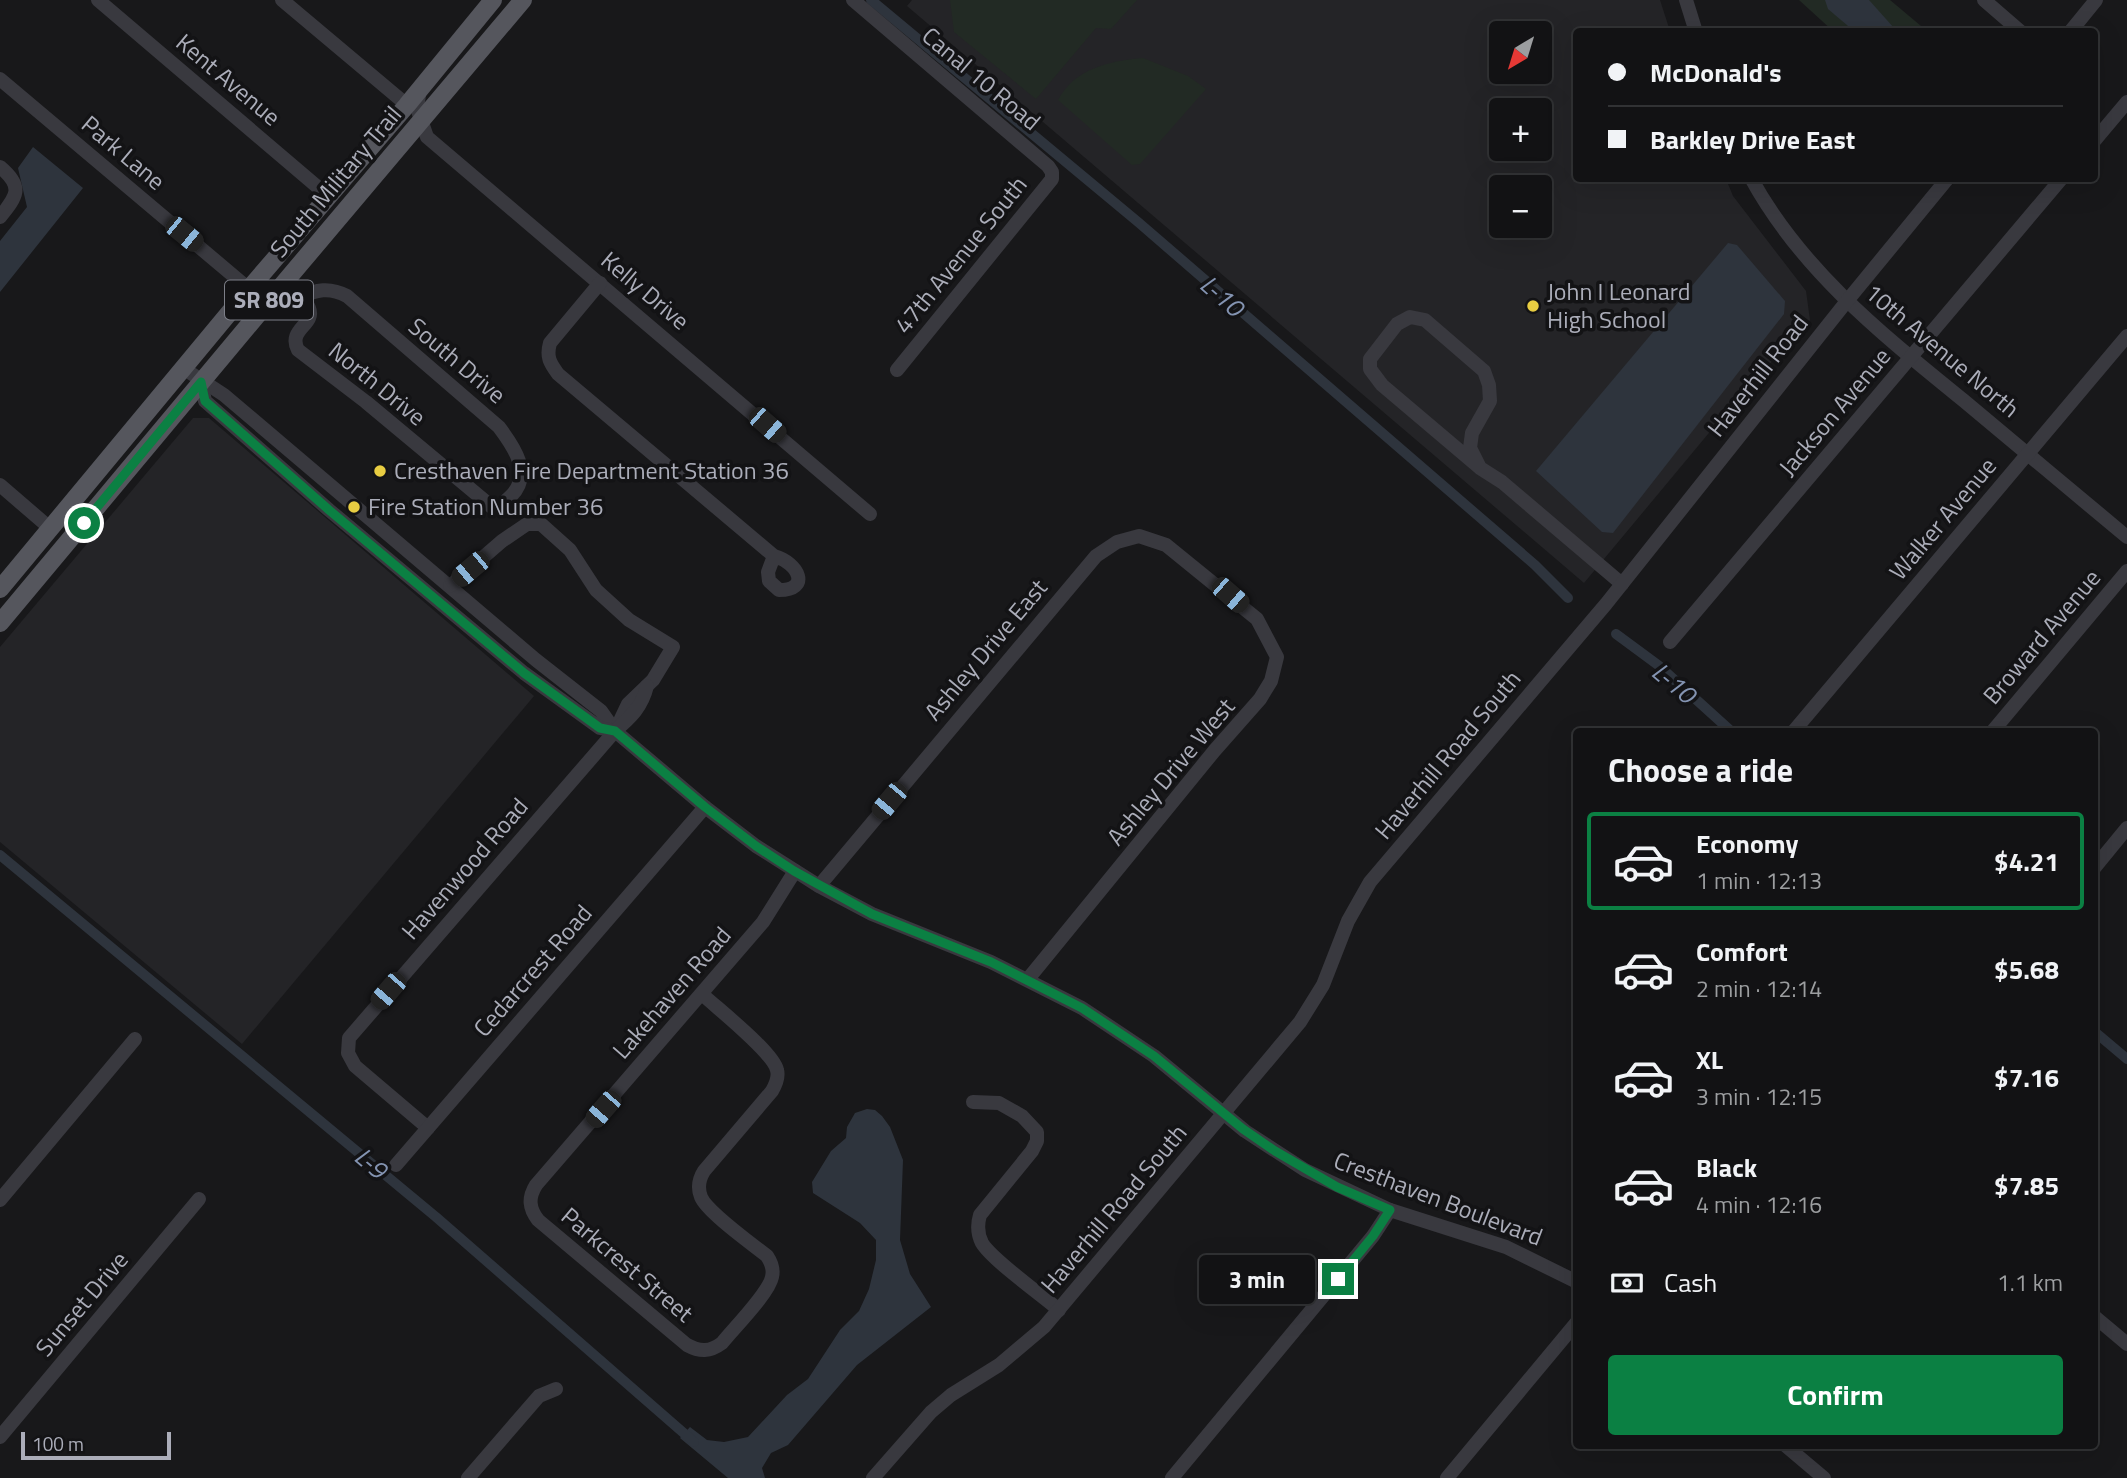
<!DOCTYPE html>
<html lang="en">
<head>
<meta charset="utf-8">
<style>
  :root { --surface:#121214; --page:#1b1b1d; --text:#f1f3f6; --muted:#9c9ea0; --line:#313234; --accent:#0b8043 }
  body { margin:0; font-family:"Titillium Web",sans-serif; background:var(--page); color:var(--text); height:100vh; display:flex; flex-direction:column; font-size:26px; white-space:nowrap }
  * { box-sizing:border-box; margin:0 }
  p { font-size:23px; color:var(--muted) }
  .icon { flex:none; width:38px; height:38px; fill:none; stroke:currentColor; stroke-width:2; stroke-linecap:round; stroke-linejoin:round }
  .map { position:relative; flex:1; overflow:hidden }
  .drawer { position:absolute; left:1573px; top:728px; width:525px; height:721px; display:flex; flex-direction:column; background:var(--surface); border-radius:7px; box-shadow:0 7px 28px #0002,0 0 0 2px var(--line) }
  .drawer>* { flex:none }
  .guide { position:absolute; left:1573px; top:28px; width:525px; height:154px; border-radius:7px; box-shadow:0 7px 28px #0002,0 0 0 2px var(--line); display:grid; align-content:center; height:154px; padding:0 35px; background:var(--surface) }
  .needle { width:46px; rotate:218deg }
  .tools { position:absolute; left:1489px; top:21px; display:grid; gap:14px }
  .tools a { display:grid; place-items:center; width:63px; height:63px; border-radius:7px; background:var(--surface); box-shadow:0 7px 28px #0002,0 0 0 2px var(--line); font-size:35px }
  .scale { position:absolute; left:21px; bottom:18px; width:150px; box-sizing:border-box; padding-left:7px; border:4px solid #abadb9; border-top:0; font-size:19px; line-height:24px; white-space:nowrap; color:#abadb9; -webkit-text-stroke:5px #131315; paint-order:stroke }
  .end { position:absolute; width:32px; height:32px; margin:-16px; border:9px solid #0b8043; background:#fff; box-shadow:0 0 0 4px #fff }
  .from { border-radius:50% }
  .bubble { position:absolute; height:49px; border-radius:7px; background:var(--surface); box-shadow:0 7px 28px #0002,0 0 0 2px var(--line); font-size:23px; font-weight:700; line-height:49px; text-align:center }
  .car { position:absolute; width:21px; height:42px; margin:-21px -10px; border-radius:9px; box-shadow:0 0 5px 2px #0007; background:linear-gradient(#222 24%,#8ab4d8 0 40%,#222 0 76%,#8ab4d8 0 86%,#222 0) }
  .guide b { display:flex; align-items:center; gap:24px; height:66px; font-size:26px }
  .guide b+b { border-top:2px solid var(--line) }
  .guide i { width:18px; height:18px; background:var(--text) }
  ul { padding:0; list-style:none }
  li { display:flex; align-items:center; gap:21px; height:98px; margin:0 14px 10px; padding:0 21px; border:4px solid transparent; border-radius:7px }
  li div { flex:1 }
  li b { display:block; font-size:26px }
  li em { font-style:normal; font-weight:700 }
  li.current { border-color:var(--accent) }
  li>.icon { width:63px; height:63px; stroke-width:1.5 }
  h2 { padding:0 35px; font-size:32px; line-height:84px }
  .pay { display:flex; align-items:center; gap:18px; height:77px; padding:0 35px; font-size:26px }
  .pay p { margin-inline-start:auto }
  .button { display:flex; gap:14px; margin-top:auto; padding:14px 35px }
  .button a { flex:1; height:80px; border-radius:7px; background:var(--accent); color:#fff; font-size:28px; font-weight:700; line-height:80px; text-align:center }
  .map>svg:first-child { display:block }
  .built { fill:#242427; fill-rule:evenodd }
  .green { fill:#222a24 }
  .water { fill:#2e343d }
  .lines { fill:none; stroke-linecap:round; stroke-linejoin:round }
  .canal { stroke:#2e343d; stroke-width:10 }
  .minor { stroke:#39393f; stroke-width:14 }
  .major { stroke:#55565d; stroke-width:18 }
  .route { stroke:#0b8043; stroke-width:9 }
  .poi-dot { fill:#e8cd42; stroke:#131315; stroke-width:2.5 }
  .labels { text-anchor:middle; stroke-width:7; stroke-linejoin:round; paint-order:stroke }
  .shield { fill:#131315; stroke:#7d7f88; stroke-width:2 }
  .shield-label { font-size:23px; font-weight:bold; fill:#abadb9 }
  .street-label { font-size:24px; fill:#abadb9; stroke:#131315 }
  .poi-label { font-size:24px; fill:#abadb9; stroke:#131315; text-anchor:start }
  .water-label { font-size:26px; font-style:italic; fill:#8494b2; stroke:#131315 }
</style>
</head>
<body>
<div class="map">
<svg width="2127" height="1478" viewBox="0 0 2127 1478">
  <rect width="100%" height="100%" fill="#18181a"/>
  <g class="built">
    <path d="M912,0H1660L1670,31L1577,32V178L1726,179L1733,196L1806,291L1810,320L1738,398L1584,583L907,6ZM1502,33H1540V72H1502ZM1502,110H1540V149H1502ZM1502,187H1540V226H1502Z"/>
    <polygon points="193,418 209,418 534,696 242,1044 0,842 0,647"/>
  </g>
  <g class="green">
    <polygon points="950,0 1137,0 1111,29 1096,28 1036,99 954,32"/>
    <polygon points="1799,0 1890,0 1927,31 1833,31"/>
    <path d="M1143,58L1188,76L1206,89L1140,164L1132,165L1058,100C1075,68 1110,61 1143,58Z"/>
  </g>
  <g class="water">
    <polygon points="1825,0 1869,0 1894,28 1893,31 1854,31 1828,9"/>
    <polygon points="33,147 83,188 0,292 0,241 27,207 18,168"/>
    <polygon points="1728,243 1737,245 1785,301 1784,314 1613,533 1602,532 1536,471"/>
    <polygon points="867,1109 875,1110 882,1116 890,1127 903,1160 900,1240 910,1274 931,1307 857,1365 788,1445 771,1453 762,1468 765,1478 728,1478 680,1438 690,1427 707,1440 724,1442 748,1437 787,1395 808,1379 840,1330 859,1311 869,1289 876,1260 876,1240 860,1223 813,1193 812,1182 831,1151 846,1138 847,1127 855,1113"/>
  </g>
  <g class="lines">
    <g class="canal">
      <polyline points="871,0 1138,222 1535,565 1568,598"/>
      <polyline points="1616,634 1658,665 1732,732"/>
      <polyline points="0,855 436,1217 694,1442"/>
      <polyline points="2095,1032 2127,1059"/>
    </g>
    <g class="minor">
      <polyline points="98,0 327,195"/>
      <polyline points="282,0 407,105"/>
      <polyline points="853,0 1048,166 1052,172 1052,179 897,370"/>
      <polyline points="1686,0 1696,32"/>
      <polyline points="1984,0 2021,32"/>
      <polyline points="2070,32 2096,0"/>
      <polyline points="0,79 249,289"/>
      <polyline points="420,89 417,108 427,137 870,514"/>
      <polyline points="2095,140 2127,102"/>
      <path d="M0,167C24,187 17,196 0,217"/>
      <path d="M1751,178C1801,270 1883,335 1963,400C2018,446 2072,491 2127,537"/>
      <path d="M284,283C291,290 305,298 309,308C316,325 287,329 298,350L366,402L492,507C501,506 505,502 511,496C533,474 514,447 499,427L347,296C330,287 316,289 300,298"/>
      <path d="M600,283L550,343C546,357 550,363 558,374L774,556C799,563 811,590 779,590L769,581L768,572L774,556"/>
      <polyline points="183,368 224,395 536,660 601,711 615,731 705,807 756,846 819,886 872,914 991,962 1082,1008 1154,1056 1245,1131 1305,1170 1390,1210 1506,1247 1577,1282"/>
      <polyline points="201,382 205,401 329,510 524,673 600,728 615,731"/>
      <polyline points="1480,468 1382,385 1370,369 1370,359 1397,324 1410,317 1425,320 1484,371 1489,385 1490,401 1472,433 1470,448 1480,468 1502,482 1622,584"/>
      <polyline points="0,485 51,529"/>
      <polyline points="450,586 502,541 527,524 541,524 570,550 596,590 629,620 673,647 653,680 628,704 619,723"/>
      <polyline points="1670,642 2062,178"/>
      <polyline points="1793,732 2127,336"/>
      <polyline points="1992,732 2127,571"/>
      <polyline points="2095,867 2127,828"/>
      <polyline points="819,886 1096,556 1117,542 1139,536 1166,545 1257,619 1277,657 1271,681 1260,699 1215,750 1028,979"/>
      <path d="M702,994C718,1009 773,1052 777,1070C779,1077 776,1084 772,1091L704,1171C699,1179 697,1187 701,1197C707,1212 752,1244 767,1256C771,1262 774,1269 772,1277C769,1293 734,1328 722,1343C710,1352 700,1352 687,1345L538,1220C529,1208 528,1198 536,1185L763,922L795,871"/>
      <path d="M973,1102L999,1103L1022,1116L1037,1132V1141L1032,1151L980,1215C977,1225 977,1233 982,1243C992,1260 1042,1295 1059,1310"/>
      <path d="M428,1128L355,1066L348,1053L349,1038L615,731C631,717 642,707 647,686"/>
      <polyline points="396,1165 705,807"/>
      <polyline points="0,1200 135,1039"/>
      <polyline points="2095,1317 2127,1344"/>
      <polyline points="0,1437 199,1199"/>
      <polyline points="1786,1446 1824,1478"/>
      <polyline points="468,1478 539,1396 556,1389"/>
      <polyline points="873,1478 931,1412 951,1395 999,1365 1044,1327 1300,1022 1323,985 1348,921 1370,882 1606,604 1847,301 1948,178"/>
      <polyline points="1172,1478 1373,1236 1390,1210"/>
      <polyline points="1447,1478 1577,1322"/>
    </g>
    <g class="major">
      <polyline points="0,589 249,289 407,105 493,0"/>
      <polyline points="0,623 284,283 523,0"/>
    </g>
  </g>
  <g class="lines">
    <polyline class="route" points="84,523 201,382 205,401 329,510 524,673 600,728 615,731 705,807 756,846 794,871 872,914 991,962 1082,1008 1154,1056 1243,1129 1275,1151 1337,1187 1390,1210 1373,1236 1338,1279"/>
  </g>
  <g class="poi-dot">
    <circle cx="1533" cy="306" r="7"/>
    <circle cx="380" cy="471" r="7"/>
    <circle cx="354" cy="507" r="7"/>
  </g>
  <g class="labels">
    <rect class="shield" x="225" y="280.5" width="88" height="39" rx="5"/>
    <g class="shield-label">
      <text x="269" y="308">SR 809</text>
    </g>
    <g class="street-label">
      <text transform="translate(981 79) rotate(40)" y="8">Canal 10 Road</text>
      <text transform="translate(228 80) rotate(40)" y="8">Kent Avenue</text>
      <text transform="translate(123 153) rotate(40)" y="8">Park Lane</text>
      <text transform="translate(336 182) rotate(-50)" y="8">South Military Trail</text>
      <text transform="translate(961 255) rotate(-51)" y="8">47th Avenue South</text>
      <text transform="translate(645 291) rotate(40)" y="8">Kelly Drive</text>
      <text transform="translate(1942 351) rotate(40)" y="8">10th Avenue North</text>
      <text transform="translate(457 361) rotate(40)" y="8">South Drive</text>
      <text transform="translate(1758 376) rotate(-52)" y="8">Haverhill Road</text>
      <text transform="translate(377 384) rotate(39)" y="8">North Drive</text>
      <text transform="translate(1835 412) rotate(-50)" y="8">Jackson Avenue</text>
      <text transform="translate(1943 519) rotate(-50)" y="8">Walker Avenue</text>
      <text transform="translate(2042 637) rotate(-50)" y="8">Broward Avenue</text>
      <text transform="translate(986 650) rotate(-50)" y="8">Ashley Drive East</text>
      <text transform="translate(1448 755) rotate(-50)" y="8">Haverhill Road South</text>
      <text transform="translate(1171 772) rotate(-50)" y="8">Ashley Drive West</text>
      <text transform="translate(465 869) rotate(-49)" y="8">Havenwood Road</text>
      <text transform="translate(533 971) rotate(-49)" y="8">Cedarcrest Road</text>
      <text transform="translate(672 993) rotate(-49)" y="8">Lakehaven Road</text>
      <text transform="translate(1438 1199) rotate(21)" y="8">Cresthaven Boulevard</text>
      <text transform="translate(1114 1209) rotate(-50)" y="8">Haverhill Road South</text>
      <text transform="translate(627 1265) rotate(40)" y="8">Parkcrest Street</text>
      <text transform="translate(82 1304) rotate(-50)" y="8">Sunset Drive</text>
    </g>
    <g class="poi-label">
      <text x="1547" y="300">John I Leonard<tspan x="1547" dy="28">High School</tspan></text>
      <text x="394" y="479">Cresthaven Fire Department Station 36</text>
      <text x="368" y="515">Fire Station Number 36</text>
    </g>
    <g class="water-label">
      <text transform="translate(1222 296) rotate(41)" y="9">L-10</text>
      <text transform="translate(1674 683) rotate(40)" y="9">L-10</text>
      <text transform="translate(371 1163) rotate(40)" y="9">L-9</text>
    </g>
  </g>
</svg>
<div class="tools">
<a><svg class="needle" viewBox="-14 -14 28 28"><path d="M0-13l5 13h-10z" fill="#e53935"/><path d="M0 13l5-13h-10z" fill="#9c9ea0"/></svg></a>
<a>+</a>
<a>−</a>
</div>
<div class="scale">100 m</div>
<i class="end from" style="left:84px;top:523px"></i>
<i class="end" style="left:1338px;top:1279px"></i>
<div class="bubble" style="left:1199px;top:1255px;width:116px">3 min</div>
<i class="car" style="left:184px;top:234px;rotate:129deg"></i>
<i class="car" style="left:767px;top:425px;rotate:131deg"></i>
<i class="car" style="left:470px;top:569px;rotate:230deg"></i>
<i class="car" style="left:1230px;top:595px;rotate:131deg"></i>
<i class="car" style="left:889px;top:801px;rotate:220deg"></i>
<i class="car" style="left:388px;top:991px;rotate:221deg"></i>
<i class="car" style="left:603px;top:1109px;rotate:221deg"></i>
<div class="guide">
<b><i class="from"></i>McDonald's</b>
<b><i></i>Barkley Drive East</b>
</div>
<section class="drawer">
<h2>Choose a ride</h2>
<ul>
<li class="current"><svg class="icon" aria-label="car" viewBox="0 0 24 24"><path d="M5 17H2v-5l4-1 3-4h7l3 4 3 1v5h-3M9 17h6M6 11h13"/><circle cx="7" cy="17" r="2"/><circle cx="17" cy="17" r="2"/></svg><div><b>Economy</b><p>1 min · 12:13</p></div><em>$4.21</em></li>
<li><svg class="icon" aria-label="car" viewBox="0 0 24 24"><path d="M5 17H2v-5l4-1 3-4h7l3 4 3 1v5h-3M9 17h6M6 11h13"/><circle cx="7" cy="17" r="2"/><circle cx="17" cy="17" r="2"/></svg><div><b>Comfort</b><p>2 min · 12:14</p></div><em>$5.68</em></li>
<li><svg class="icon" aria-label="car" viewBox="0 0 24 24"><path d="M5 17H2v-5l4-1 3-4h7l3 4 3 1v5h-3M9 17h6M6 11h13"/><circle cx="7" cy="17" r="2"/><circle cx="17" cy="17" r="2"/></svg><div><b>XL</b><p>3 min · 12:15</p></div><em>$7.16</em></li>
<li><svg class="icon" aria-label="car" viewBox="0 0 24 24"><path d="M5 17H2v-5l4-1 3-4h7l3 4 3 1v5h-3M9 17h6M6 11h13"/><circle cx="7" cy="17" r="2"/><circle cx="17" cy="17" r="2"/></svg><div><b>Black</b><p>4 min · 12:16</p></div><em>$7.85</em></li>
</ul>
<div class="pay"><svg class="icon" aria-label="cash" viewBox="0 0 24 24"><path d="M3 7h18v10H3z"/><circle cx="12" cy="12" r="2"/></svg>Cash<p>1.1 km</p></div>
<div class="button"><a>Confirm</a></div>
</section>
</div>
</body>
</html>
